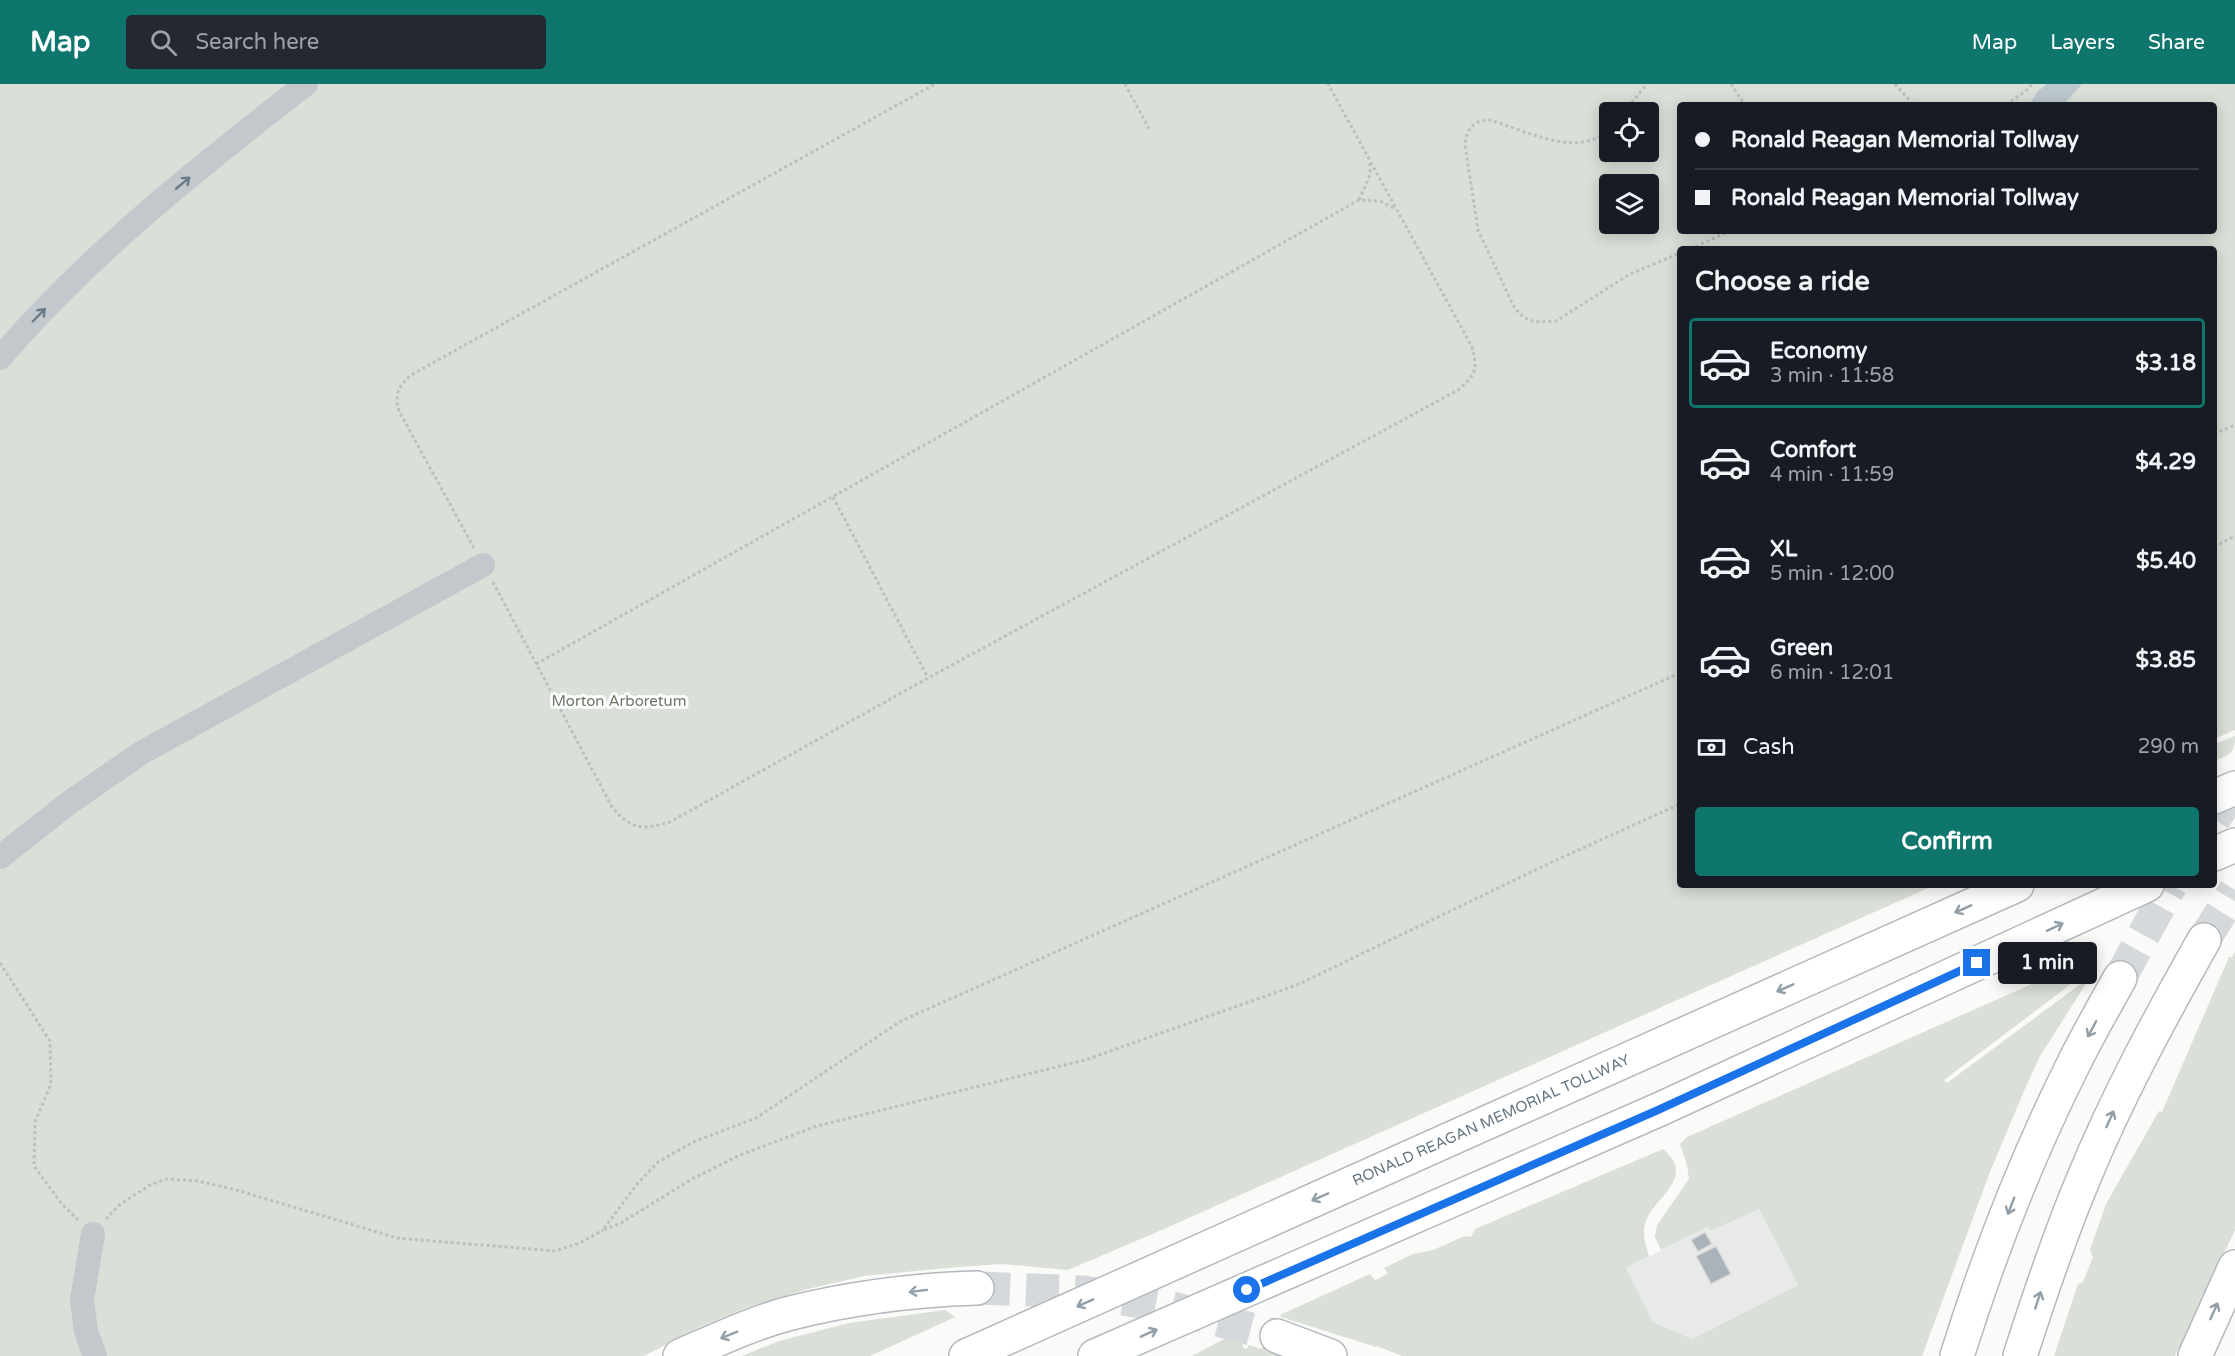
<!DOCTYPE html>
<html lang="en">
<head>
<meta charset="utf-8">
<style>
  :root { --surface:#171b24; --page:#242831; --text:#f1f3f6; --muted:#9ea1a6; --line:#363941; --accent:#0f766e }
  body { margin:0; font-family:"Varela Round",sans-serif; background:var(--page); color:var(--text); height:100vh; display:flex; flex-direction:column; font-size:22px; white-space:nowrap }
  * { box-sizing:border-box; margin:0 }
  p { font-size:20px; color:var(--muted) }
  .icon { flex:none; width:33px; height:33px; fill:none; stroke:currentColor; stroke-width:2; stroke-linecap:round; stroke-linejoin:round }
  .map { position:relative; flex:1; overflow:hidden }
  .details { position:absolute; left:1677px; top:162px; width:540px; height:642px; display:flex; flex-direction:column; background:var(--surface); border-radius:6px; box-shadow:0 3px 15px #0003 }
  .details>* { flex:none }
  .top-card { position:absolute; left:1677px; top:18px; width:540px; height:132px; border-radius:6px; box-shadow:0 3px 15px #0003; display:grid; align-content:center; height:132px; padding:0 18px; background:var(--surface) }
  .buttons { position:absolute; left:1599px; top:18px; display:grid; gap:12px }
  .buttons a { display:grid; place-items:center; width:60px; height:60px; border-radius:6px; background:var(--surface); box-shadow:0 3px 15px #0003; font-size:30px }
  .end { position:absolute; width:27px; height:27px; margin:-14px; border:8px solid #1a73e8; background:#fff; box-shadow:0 0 0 3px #fff }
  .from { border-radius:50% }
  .bubble { position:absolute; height:42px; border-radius:6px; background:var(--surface); box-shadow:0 3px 15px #0003; font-size:20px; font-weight:700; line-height:42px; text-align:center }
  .top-card b { display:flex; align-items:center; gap:21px; height:57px; font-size:22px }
  .top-card b+b { border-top:2px solid var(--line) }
  .top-card i { width:15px; height:15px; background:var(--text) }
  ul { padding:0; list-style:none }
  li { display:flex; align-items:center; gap:18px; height:90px; margin:0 12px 9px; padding:0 6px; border:3px solid transparent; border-radius:6px }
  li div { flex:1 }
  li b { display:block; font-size:22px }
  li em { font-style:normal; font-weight:700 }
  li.selected { border-color:var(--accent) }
  li>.icon { width:54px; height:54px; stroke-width:1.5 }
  h2 { padding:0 18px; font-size:27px; line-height:72px }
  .pay { display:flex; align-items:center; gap:15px; height:66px; padding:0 18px; font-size:22px }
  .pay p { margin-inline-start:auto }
  .button { display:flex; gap:12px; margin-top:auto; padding:12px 18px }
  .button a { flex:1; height:69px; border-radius:6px; background:var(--accent); color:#fff; font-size:24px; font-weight:700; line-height:69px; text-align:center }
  header { display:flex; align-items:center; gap:36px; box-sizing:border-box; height:84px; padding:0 30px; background:var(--accent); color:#fff }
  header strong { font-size:28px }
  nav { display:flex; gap:33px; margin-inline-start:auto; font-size:21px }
  .search { width:420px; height:54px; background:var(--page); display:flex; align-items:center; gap:15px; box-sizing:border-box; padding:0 21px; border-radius:6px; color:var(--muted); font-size:22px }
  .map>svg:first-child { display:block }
  .built { fill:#e8e9e9 }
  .green { fill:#dadfd7; fill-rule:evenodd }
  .water { fill:#bbc7cb }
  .building { fill:#aab3b9; stroke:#dcdcda; stroke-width:1.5 }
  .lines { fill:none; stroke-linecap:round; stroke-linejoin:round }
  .highway-tunnel { stroke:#d5d9db; stroke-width:33; stroke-dasharray:33 16; stroke-linecap:butt }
  .highway-casing { stroke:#b4b9bd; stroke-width:36 }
  .path { stroke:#bbbfc2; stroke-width:3; stroke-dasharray:3 3; stroke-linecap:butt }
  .minor { stroke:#c3c8cc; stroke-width:24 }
  .highway { stroke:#fff; stroke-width:33 }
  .oneway { stroke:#6a7a87 }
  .oneway2 { stroke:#939fa8 }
  .route { stroke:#1a73e8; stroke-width:8 }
  .labels { text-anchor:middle; stroke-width:6; stroke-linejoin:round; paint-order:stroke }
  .park-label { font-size:15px; fill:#687a64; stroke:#fff }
  .street-label { font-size:15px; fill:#657683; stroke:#fff }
</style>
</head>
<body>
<header>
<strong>Map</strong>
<div class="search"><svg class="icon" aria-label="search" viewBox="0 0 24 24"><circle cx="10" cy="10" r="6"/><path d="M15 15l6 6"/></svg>Search here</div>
<nav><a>Map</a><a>Layers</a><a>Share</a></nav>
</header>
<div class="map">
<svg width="2235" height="1272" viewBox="0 0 2235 1272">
  <rect width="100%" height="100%" fill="#fafaf8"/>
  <polygon class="built" points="1759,1125 1798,1201 1692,1255 1653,1238 1626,1184 1708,1143 1711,1147"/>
  <g class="green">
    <path d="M0,0H2235V646L2214,655V165H1680V801H1935L1164,1145L1068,1186L1002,1180L958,1183L864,1192L808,1205L743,1225L700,1243L644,1272H0ZM1680,21H2214V147H1680ZM1610,28H1648V68H1610ZM1610,100H1648V140H1610Z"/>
    <path d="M2235,652C2235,670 2230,670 2214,677V660Z"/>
    <polygon points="2235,868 2235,1146 2175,1272 2054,1272 2078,1200 2083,1198 2093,1173 2090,1166 2106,1120 2159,1027 2162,1028 2229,873 2232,873"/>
    <path d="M2095,872L2079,894L1944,996L1947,999L2090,893L2039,974L2024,1007L1990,1088L1922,1272H1402L1377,1262L1376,1263L1281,1233L1280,1231L1370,1190L1375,1196L1388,1190L1384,1184L1413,1170L1433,1166L1465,1152L1471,1153L1475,1145L1663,1065C1698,1094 1652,1114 1645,1140C1642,1151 1646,1162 1649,1172L1626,1184L1653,1238L1692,1255L1798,1201L1759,1125L1711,1147L1708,1143L1661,1166L1655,1153L1657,1141L1689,1095L1687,1081L1680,1060L1687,1053Z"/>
    <polygon points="945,1226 955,1233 870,1272 742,1272 779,1257 849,1239"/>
    <polygon points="1226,1254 1243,1260 1243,1264 1247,1265 1249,1261 1283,1272 1192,1272"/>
  </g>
  <polygon class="water" points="2047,0 2082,0 2063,21 2029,21 2037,8"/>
  <g class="building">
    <polygon points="1705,1148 1712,1160 1698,1168 1691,1156"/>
    <polygon points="1716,1162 1731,1190 1711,1200 1696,1172"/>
  </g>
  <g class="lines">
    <g class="highway-tunnel">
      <polyline points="2214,735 2235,704"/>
      <polyline points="2204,856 2235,806"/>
      <polyline points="2120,894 2171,801"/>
      <polyline points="977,1204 1084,1208 1169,1223 1277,1252"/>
    </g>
    <g class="highway-casing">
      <g id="highway">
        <polyline points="2214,713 2235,704"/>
        <polyline points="2214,770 2235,761"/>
        <polyline points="1277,1252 1330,1272"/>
        <path d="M680,1272C715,1257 750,1240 787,1230C849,1214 912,1206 977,1204"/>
        <polyline points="966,1272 2017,801"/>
        <polyline points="1095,1272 1658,1026 2147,801"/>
        <path d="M1957,1272C1988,1173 2026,1075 2072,983C2087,952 2104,923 2120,894"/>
        <path d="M2020,1272C2039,1213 2059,1153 2083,1096C2117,1013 2160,934 2204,856"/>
        <polyline points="2195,1272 2235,1183"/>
      </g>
    </g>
    <g class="path">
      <polyline points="1125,0 1149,45"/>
      <polyline points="1731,0 1745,21"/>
      <polyline points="1895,0 1914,21"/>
      <polyline points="2006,21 2028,5 2032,0"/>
      <polyline points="1624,28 1647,0"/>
      <path d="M1610,44C1580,77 1523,45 1489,36C1472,37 1467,45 1465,61L1478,146L1515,225L1525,234L1535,238L1556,237L1630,190L1680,169"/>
      <polyline points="1359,116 1370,91 1370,78"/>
      <polyline points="1690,165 1730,147"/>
      <polyline points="2214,350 2235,341"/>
      <polyline points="833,413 928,594"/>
      <polyline points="2214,463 2235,452"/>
      <path d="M474,464L399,327C394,310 399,302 411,291L935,0"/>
      <path d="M493,498L612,723C631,746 643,746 670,738L928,594L1458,306C1476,291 1478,285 1472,263L1328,0"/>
      <polyline points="536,580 1359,116 1380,117 1395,125"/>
      <polyline points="1680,589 901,937 756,1034 693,1058 658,1078 637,1100 603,1146 621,1139 692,1095 740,1071 817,1042 1085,976 1297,901 1552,778 1680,720"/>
      <polyline points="0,879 50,957 51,1000 35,1038 34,1082 61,1119 78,1136"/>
      <polyline points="106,1135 119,1121 150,1101 166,1095 197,1097 233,1105 397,1154 555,1167 580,1159 603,1146"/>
    </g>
    <g class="minor">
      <path d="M0,274C89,170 198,84 306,0"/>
      <polyline points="0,773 70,718 141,669 483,481"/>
      <polyline points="93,1150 82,1216 86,1247 95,1272"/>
    </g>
    <use href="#highway" class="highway"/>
  </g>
  <defs><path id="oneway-shaft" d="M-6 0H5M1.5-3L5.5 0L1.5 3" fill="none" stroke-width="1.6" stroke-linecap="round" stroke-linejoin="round" transform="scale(1.5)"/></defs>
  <g class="oneway">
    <use href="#oneway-shaft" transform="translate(183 99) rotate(-40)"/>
    <use href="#oneway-shaft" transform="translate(39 231) rotate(-46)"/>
  </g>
  <g class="oneway2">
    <use href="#oneway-shaft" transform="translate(1963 825) rotate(156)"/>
    <use href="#oneway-shaft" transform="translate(2055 843) rotate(-25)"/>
    <use href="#oneway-shaft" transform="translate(1785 904) rotate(156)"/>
    <use href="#oneway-shaft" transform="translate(2092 945) rotate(118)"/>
    <use href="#oneway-shaft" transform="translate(2110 1035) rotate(-66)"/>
    <use href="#oneway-shaft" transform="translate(1320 1113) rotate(156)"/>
    <use href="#oneway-shaft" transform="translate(2011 1122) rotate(111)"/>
    <use href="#oneway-shaft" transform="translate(918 1207) rotate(173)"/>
    <use href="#oneway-shaft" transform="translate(2038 1216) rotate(-72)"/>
    <use href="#oneway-shaft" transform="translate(1085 1219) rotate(156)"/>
    <use href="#oneway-shaft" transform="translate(2214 1227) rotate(-66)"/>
    <use href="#oneway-shaft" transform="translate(1149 1249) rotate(-24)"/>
    <use href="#oneway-shaft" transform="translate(729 1251) rotate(158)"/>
  </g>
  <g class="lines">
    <polyline class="route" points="1247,1206 1658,1026 1977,879"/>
  </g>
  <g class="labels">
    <g class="park-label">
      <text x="619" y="622">Morton Arboretum</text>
    </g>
    <g class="street-label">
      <text transform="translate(1491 1036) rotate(-24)" y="5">RONALD REAGAN MEMORIAL TOLLWAY</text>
    </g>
  </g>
</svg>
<div class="buttons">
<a><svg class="icon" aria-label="locate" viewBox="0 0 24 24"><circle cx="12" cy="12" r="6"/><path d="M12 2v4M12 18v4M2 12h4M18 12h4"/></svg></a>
<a><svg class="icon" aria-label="layers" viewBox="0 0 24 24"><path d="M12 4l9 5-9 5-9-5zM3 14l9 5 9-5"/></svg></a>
</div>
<i class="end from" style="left:1247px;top:1206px"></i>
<i class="end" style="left:1977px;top:879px"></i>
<div class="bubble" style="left:1998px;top:858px;width:99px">1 min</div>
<div class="top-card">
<b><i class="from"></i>Ronald Reagan Memorial Tollway</b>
<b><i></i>Ronald Reagan Memorial Tollway</b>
</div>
<section class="details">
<h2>Choose a ride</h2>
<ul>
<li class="selected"><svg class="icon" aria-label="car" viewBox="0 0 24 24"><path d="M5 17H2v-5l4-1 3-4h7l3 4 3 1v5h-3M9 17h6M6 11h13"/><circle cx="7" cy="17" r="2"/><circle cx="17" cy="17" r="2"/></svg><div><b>Economy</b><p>3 min · 11:58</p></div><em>$3.18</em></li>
<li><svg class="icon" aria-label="car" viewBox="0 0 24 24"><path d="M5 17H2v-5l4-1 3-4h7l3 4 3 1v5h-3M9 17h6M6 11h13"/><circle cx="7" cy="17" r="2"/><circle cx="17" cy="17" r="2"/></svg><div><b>Comfort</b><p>4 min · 11:59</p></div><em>$4.29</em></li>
<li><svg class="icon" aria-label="car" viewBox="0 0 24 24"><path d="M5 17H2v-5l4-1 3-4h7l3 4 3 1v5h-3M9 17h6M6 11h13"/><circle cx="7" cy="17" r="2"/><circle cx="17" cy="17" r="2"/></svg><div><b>XL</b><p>5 min · 12:00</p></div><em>$5.40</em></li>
<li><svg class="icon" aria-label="car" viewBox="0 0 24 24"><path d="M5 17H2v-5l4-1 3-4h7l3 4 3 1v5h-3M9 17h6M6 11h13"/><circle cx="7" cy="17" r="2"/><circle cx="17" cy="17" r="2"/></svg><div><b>Green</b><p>6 min · 12:01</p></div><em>$3.85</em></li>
</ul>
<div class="pay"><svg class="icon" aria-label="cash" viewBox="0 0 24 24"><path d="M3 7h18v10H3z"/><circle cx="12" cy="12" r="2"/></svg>Cash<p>290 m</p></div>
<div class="button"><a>Confirm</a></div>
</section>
</div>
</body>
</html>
